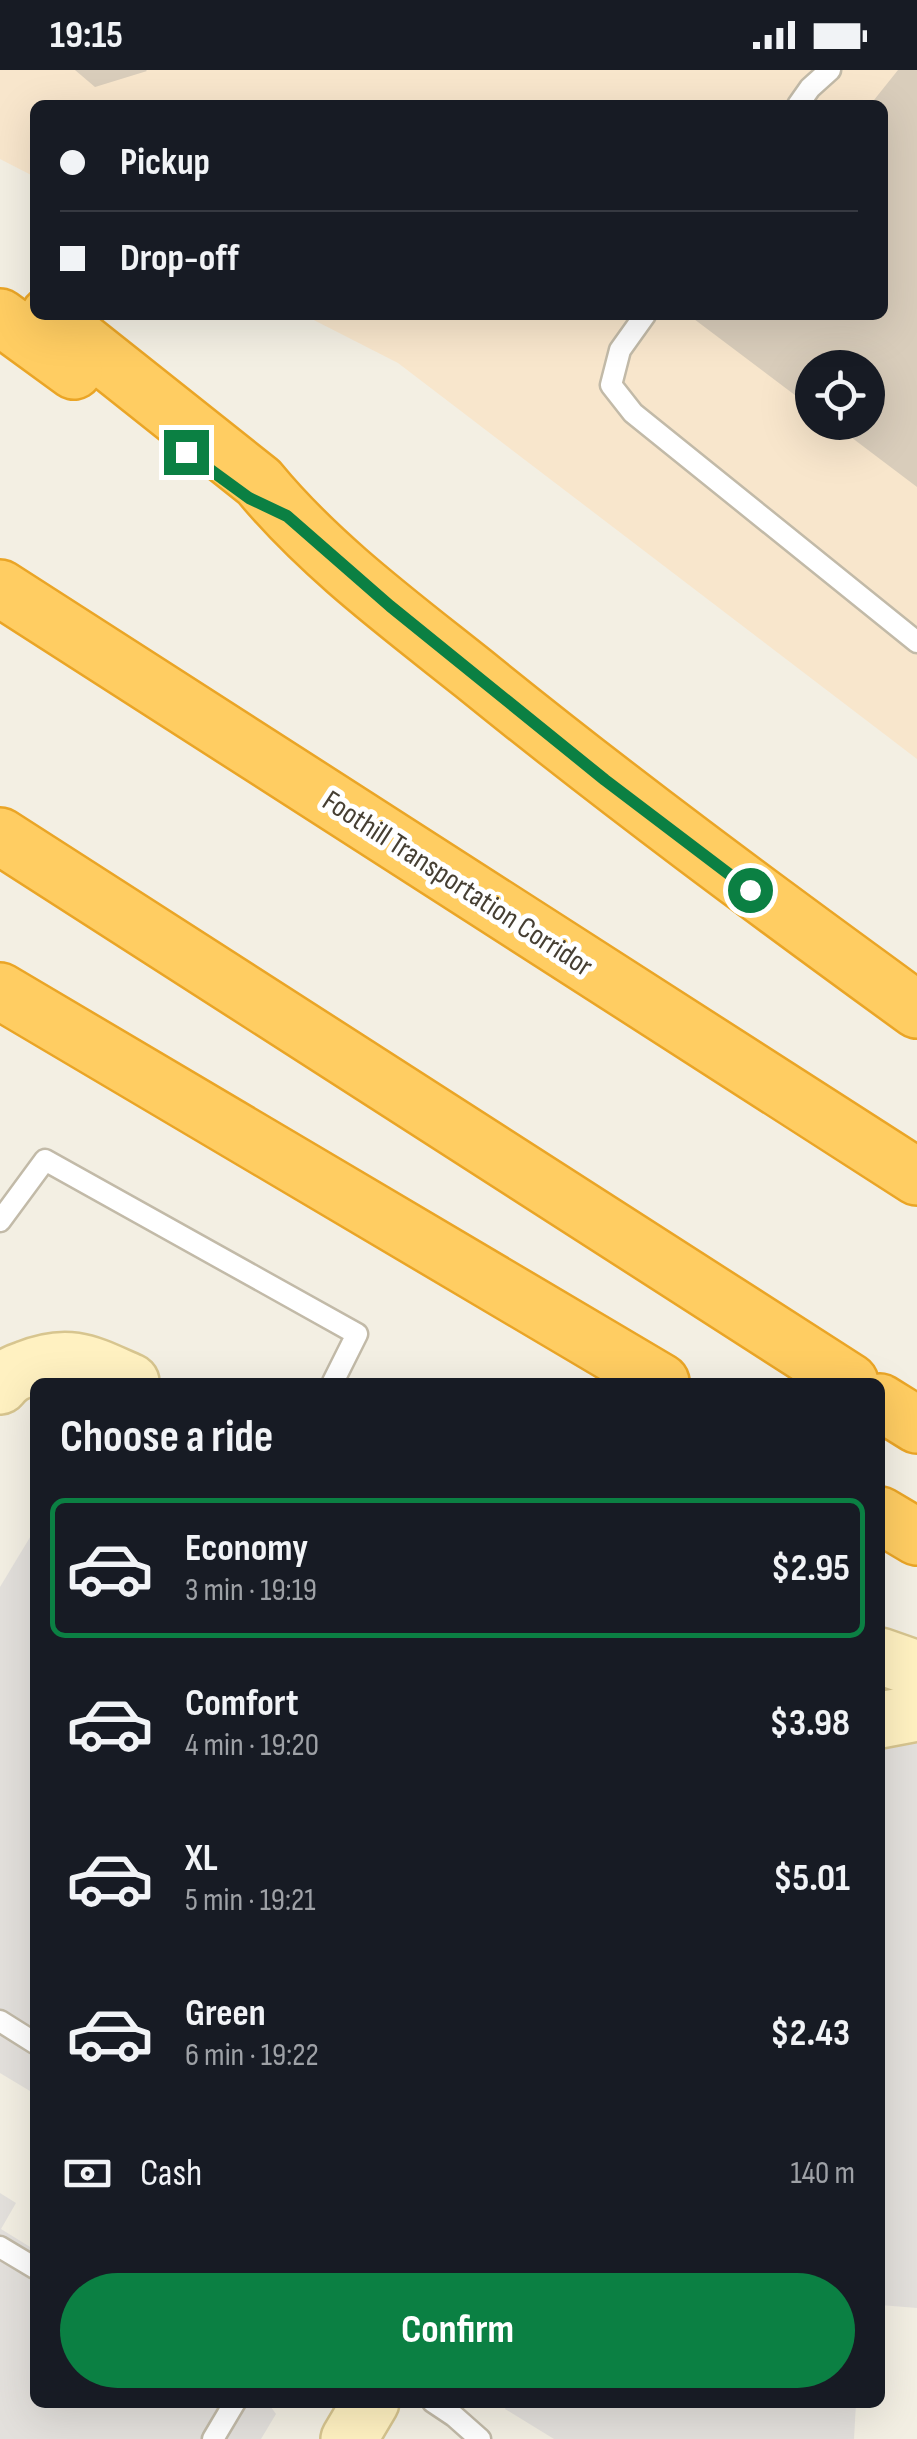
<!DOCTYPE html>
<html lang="en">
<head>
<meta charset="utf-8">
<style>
  :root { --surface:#171b24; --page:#20242c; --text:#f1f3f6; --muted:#9ea1a6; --line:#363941; --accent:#0b8043 }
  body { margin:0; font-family:"Sofia Sans Condensed",sans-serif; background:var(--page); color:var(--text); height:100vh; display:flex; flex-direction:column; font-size:38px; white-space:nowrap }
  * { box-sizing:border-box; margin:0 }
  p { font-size:32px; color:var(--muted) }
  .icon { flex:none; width:55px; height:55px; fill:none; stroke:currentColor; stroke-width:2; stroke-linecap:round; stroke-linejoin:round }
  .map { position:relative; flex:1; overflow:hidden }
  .sheet { position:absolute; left:30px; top:1308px; width:855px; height:1030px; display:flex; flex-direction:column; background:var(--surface); border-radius:15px; box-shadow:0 10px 40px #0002 }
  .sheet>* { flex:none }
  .guide { position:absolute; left:30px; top:30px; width:858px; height:220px; border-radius:15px; box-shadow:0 10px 40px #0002; display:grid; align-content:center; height:220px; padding:0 30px; background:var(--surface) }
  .buttons { position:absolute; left:795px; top:280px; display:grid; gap:20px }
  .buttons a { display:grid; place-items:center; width:90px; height:90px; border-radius:50%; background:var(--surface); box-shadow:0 10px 40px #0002; font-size:50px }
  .end { position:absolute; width:45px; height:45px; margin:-22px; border:12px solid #0b8043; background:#fff; box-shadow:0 0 0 5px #fff }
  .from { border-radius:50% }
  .guide b { display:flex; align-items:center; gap:35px; height:95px; font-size:38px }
  .guide b+b { border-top:2px solid var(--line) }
  .guide i { width:25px; height:25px; background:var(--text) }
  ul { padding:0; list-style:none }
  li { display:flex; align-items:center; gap:30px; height:140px; margin:0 20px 15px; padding:0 10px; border:5px solid transparent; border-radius:15px }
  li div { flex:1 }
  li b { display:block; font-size:38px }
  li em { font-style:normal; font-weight:700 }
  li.selected { border-color:var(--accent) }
  li>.icon { width:90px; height:90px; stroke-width:1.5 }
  h2 { padding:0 30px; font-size:45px; line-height:120px }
  .pay { display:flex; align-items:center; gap:25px; height:110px; padding:0 30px; font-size:38px }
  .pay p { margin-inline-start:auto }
  .primary-button { display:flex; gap:20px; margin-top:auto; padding:20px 30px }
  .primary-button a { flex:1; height:115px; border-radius:60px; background:var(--accent); color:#fff; font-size:40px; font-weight:700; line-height:115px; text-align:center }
  .status { display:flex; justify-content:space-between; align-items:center; height:70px; padding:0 50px; background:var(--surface); direction:ltr }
  .status svg { height:28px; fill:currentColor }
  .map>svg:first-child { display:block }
  .commercial { fill:#f8e6cc; fill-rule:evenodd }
  .parking { fill:#e3e0dc }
  .building { fill:#d9cdbb }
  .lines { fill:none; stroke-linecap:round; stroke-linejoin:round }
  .lane-casing { stroke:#c2baa8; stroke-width:25 }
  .secondary-casing { stroke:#d7c58f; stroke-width:60 }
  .highway-casing { stroke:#eaa526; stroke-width:60 }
  .lane { stroke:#fff; stroke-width:20 }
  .secondary { stroke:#fff1c1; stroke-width:55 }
  .highway { stroke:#ffcd62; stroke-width:55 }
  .route { stroke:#0b8043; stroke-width:12 }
  .labels { text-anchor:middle; stroke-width:10; stroke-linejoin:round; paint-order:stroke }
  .street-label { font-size:30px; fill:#463f33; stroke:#fff }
</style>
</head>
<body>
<div class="status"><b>19:15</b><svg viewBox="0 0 49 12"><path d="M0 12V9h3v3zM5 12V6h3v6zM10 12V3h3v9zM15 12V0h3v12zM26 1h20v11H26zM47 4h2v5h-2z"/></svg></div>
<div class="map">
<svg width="917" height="2369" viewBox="0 0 917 2369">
  <rect width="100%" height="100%" fill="#f3efe3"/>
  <path class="commercial" d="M0,0H917V689L398,293L304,245H882V35H35V107L0,89ZM812,298H868V352H812Z"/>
  <g class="parking">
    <polygon points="35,1459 35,2024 0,2003 0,1517"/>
    <polygon points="917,1666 917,2238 880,2235 880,1667"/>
    <polygon points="0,2123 16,2133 1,2159 35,2180 35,2332 268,2333 276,2344 261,2369 0,2369"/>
    <polygon points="508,2332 856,2332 856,2333 854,2369 554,2369 505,2339"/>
  </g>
  <g class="building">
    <polygon points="75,0 146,0 147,1 95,17"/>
    <polygon points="898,0 917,0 917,417 831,352 868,352 868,298 812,298 812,338 694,249 697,245 882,245 882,35 870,35"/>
  </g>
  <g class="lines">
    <g class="lane-casing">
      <g id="lane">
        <polyline points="798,35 810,18 830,0"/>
        <polyline points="645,245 620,280 611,315 633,343 917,572"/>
        <polyline points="0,1151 45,1090 357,1264 333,1312"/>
        <polyline points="0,1951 35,1973"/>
        <polyline points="0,2177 35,2198"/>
        <polyline points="433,2332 454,2346 480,2369"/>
        <polyline points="213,2369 235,2332"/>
      </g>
    </g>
    <g class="secondary-casing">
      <g id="secondary">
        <path d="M0,1316C8,1306 14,1303 26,1299C70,1281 90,1294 131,1312"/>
        <polyline points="880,1586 917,1599"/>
        <polyline points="880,1650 917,1643"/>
        <polyline points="349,2369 371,2332"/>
      </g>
    </g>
    <g class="highway-casing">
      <g id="highway">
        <path d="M49,245L259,412C320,486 400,545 474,604C618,721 767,831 917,940"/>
        <polyline points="0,247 74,301"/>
        <polyline points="0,518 917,1107"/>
        <polyline points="0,766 850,1312"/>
        <polyline points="0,921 661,1312"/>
        <polyline points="880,1332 917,1355"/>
        <polyline points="880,1445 917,1467"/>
      </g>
    </g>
    <use href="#lane" class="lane"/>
    <use href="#secondary" class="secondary"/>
    <use href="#highway" class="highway"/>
  </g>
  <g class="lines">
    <polyline class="route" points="186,382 249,428 287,446 390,536 605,710 750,820"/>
  </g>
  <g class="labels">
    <g class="street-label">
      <text transform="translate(458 813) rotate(33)" y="10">Foothill Transportation Corridor</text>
    </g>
  </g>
</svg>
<div class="buttons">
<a><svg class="icon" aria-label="locate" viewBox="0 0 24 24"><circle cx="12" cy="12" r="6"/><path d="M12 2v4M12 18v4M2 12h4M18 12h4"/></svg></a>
</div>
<i class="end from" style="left:750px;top:820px"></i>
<i class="end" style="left:186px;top:382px"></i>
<div class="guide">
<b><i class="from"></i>Pickup</b>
<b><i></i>Drop-off</b>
</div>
<section class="sheet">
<h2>Choose a ride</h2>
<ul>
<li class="selected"><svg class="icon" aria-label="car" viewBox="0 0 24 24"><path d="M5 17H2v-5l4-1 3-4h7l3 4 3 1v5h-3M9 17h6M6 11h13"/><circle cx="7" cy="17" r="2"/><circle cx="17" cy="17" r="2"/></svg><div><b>Economy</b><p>3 min · 19:19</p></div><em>$2.95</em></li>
<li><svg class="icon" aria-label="car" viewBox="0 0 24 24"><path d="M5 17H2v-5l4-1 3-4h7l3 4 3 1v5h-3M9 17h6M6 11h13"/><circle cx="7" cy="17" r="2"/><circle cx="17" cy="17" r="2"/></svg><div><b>Comfort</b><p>4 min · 19:20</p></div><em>$3.98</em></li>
<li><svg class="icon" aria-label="car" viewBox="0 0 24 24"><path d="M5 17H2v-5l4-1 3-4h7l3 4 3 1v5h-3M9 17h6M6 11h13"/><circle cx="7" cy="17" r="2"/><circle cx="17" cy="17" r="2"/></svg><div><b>XL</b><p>5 min · 19:21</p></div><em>$5.01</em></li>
<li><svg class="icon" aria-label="car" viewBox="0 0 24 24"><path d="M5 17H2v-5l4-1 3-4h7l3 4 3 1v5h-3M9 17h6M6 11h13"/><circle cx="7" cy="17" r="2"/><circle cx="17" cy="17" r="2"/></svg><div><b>Green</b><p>6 min · 19:22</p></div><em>$2.43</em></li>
</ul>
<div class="pay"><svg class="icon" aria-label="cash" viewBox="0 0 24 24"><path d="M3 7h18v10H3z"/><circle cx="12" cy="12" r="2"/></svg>Cash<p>140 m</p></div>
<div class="primary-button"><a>Confirm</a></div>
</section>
</div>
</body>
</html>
